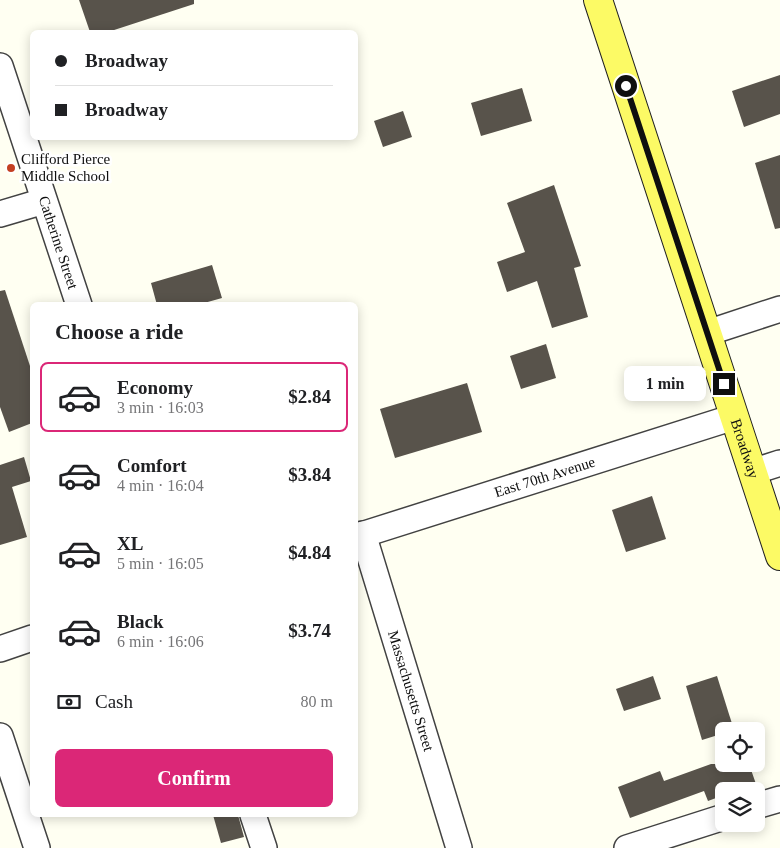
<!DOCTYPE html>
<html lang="en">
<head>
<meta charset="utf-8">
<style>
  :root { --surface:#fff; --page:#f6f6f6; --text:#202124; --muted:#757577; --line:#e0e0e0; --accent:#db2777 }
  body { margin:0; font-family:"Times New Roman",serif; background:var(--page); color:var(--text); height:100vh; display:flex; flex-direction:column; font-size:19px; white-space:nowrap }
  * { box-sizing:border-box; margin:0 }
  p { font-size:16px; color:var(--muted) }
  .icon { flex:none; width:28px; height:28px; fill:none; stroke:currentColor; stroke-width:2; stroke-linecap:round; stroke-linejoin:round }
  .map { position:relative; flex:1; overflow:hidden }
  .side { position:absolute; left:30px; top:302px; width:328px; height:515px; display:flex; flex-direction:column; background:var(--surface); border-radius:8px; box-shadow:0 2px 12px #0003 }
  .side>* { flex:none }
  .banner { position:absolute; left:30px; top:30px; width:328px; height:110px; border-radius:8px; box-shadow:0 2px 12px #0003; display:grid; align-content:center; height:110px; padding:0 25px; background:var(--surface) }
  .buttons { position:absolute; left:715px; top:722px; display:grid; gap:10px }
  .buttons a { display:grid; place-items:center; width:50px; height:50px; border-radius:8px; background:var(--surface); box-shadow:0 2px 12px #0003; font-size:25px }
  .end { position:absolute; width:22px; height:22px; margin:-11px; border:6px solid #0f0f0f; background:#fff; box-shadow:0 0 0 2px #fff }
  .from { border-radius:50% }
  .bubble { position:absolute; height:35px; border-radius:8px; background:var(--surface); box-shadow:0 2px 12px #0003; font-size:16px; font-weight:700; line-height:35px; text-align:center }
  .banner b { display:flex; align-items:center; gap:18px; height:48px; font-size:19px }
  .banner b+b { border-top:1px solid var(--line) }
  .banner i { width:12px; height:12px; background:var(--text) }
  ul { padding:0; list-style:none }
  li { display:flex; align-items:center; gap:15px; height:70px; margin:0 10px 8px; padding:0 15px; border:2px solid transparent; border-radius:8px }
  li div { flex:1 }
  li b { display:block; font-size:19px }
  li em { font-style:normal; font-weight:700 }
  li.selected { border-color:var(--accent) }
  li>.icon { width:45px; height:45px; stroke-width:1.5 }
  h2 { padding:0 25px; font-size:22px; line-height:60px }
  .pay { display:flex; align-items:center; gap:12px; height:55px; padding:0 25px; font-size:19px }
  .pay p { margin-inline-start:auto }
  .action { display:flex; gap:10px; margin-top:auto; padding:10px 25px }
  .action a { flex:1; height:58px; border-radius:8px; background:var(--accent); color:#fff; font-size:20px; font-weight:700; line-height:58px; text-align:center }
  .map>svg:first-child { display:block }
  .building { fill:#58534b }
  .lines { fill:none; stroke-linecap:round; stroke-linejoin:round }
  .minor-casing { stroke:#424242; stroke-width:28 }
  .major-casing { stroke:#202020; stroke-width:30 }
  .minor { stroke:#fff; stroke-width:25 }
  .major { stroke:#fcfa65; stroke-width:28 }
  .route { stroke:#0f0f0f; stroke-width:6 }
  .poi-dot { fill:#c44022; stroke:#fff; stroke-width:2 }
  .labels { text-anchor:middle; stroke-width:5; stroke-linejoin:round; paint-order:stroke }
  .poi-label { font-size:15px; fill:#0f0f0f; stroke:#fff; text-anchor:start }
  .street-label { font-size:15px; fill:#0f0f0f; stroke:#fff }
</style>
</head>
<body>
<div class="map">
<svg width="780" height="848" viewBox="0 0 780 848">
  <rect width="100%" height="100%" fill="#fffff2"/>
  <g class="building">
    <polygon points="79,0 194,0 194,4 108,32 90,32"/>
    <polygon points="780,75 780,114 744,127 732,91"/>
    <polygon points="522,88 532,121 481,136 471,103"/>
    <polygon points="403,111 412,137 383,147 374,121"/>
    <polygon points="780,155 780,228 775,229 755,163"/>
    <polygon points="554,185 581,266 574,268 588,317 552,328 537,281 507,292 497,262 525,252 507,203"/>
    <polygon points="212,265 222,298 197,305 157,305 151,283"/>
    <polygon points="5,290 32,372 32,423 9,432 0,407 0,291"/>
    <polygon points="546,344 556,378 521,389 510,356"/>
    <polygon points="467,383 482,432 395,458 380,409"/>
    <polygon points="24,457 31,481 12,487 27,537 0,545 0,465"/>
    <polygon points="652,496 666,539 626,552 612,510"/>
    <polygon points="653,676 661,699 624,711 616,689"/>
    <polygon points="717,676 734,730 702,740 686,686"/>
    <polygon points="711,764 749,764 756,784 734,791 724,791 724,795 708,801 704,791 630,818 618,787 660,771 664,781"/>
    <polygon points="213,815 238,815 244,837 221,843"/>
  </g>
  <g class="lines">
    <g class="minor-casing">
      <g id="minor">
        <path id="s1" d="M0,66L79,305"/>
        <polyline points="0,214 44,201"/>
        <polyline points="707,333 780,309"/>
        <polyline points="752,472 780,463"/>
        <path id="s2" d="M363,534L459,848"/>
        <path id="s3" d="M355,537L734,417"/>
        <polyline points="0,649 32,638"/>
        <polyline points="0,736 37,848"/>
        <polyline points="756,806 780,799"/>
        <polyline points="253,815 264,848"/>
        <polyline points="627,848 724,817"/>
      </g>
    </g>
    <g class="major-casing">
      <g id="major">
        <path id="s4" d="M598,0L780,556"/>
      </g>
    </g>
    <use href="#minor" class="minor"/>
    <use href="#major" class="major"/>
  </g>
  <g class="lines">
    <polyline class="route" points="626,86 724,384"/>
  </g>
  <circle class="poi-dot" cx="11" cy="168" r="5"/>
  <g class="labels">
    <g class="poi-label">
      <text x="21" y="164">Clifford Pierce<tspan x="21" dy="17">Middle School</tspan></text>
    </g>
    <g class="street-label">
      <text dy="5" stroke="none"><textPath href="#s1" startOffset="186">Catherine Street</textPath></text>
      <text dy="5" stroke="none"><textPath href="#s4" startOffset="472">Broadway</textPath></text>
      <text dy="5" stroke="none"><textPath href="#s3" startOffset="199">East 70th Avenue</textPath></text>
      <text dy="5" stroke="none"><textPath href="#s2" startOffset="164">Massachusetts Street</textPath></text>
    </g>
  </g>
</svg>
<div class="buttons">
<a><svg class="icon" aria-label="locate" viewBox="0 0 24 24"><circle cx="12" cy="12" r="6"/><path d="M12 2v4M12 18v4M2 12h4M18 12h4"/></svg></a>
<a><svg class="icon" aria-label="layers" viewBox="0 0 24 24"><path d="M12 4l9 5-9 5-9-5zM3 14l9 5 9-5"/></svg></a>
</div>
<i class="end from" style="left:626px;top:86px"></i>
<i class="end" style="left:724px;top:384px"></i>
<div class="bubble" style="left:624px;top:366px;width:82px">1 min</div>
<div class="banner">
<b><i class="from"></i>Broadway</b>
<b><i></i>Broadway</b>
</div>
<section class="side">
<h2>Choose a ride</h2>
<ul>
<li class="selected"><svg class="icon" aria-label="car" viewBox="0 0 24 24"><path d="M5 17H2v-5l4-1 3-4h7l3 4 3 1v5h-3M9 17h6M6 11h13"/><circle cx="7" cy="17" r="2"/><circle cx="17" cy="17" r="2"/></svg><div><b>Economy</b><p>3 min · 16:03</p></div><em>$2.84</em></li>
<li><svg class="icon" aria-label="car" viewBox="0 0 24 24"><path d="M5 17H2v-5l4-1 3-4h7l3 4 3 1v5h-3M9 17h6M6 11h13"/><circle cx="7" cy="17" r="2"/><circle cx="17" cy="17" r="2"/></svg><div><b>Comfort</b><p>4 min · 16:04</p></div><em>$3.84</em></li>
<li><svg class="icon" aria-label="car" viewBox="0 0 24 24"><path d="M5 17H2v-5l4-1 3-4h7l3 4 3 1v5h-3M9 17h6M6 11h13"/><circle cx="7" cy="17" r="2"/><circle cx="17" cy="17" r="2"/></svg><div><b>XL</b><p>5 min · 16:05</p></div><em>$4.84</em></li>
<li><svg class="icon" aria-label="car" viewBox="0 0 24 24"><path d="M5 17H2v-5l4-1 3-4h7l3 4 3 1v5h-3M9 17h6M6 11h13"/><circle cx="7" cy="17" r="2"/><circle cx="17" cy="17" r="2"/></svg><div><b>Black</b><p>6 min · 16:06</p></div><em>$3.74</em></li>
</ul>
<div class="pay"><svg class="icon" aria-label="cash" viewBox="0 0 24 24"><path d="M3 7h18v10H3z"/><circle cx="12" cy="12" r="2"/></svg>Cash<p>80 m</p></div>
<div class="action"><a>Confirm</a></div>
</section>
</div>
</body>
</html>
